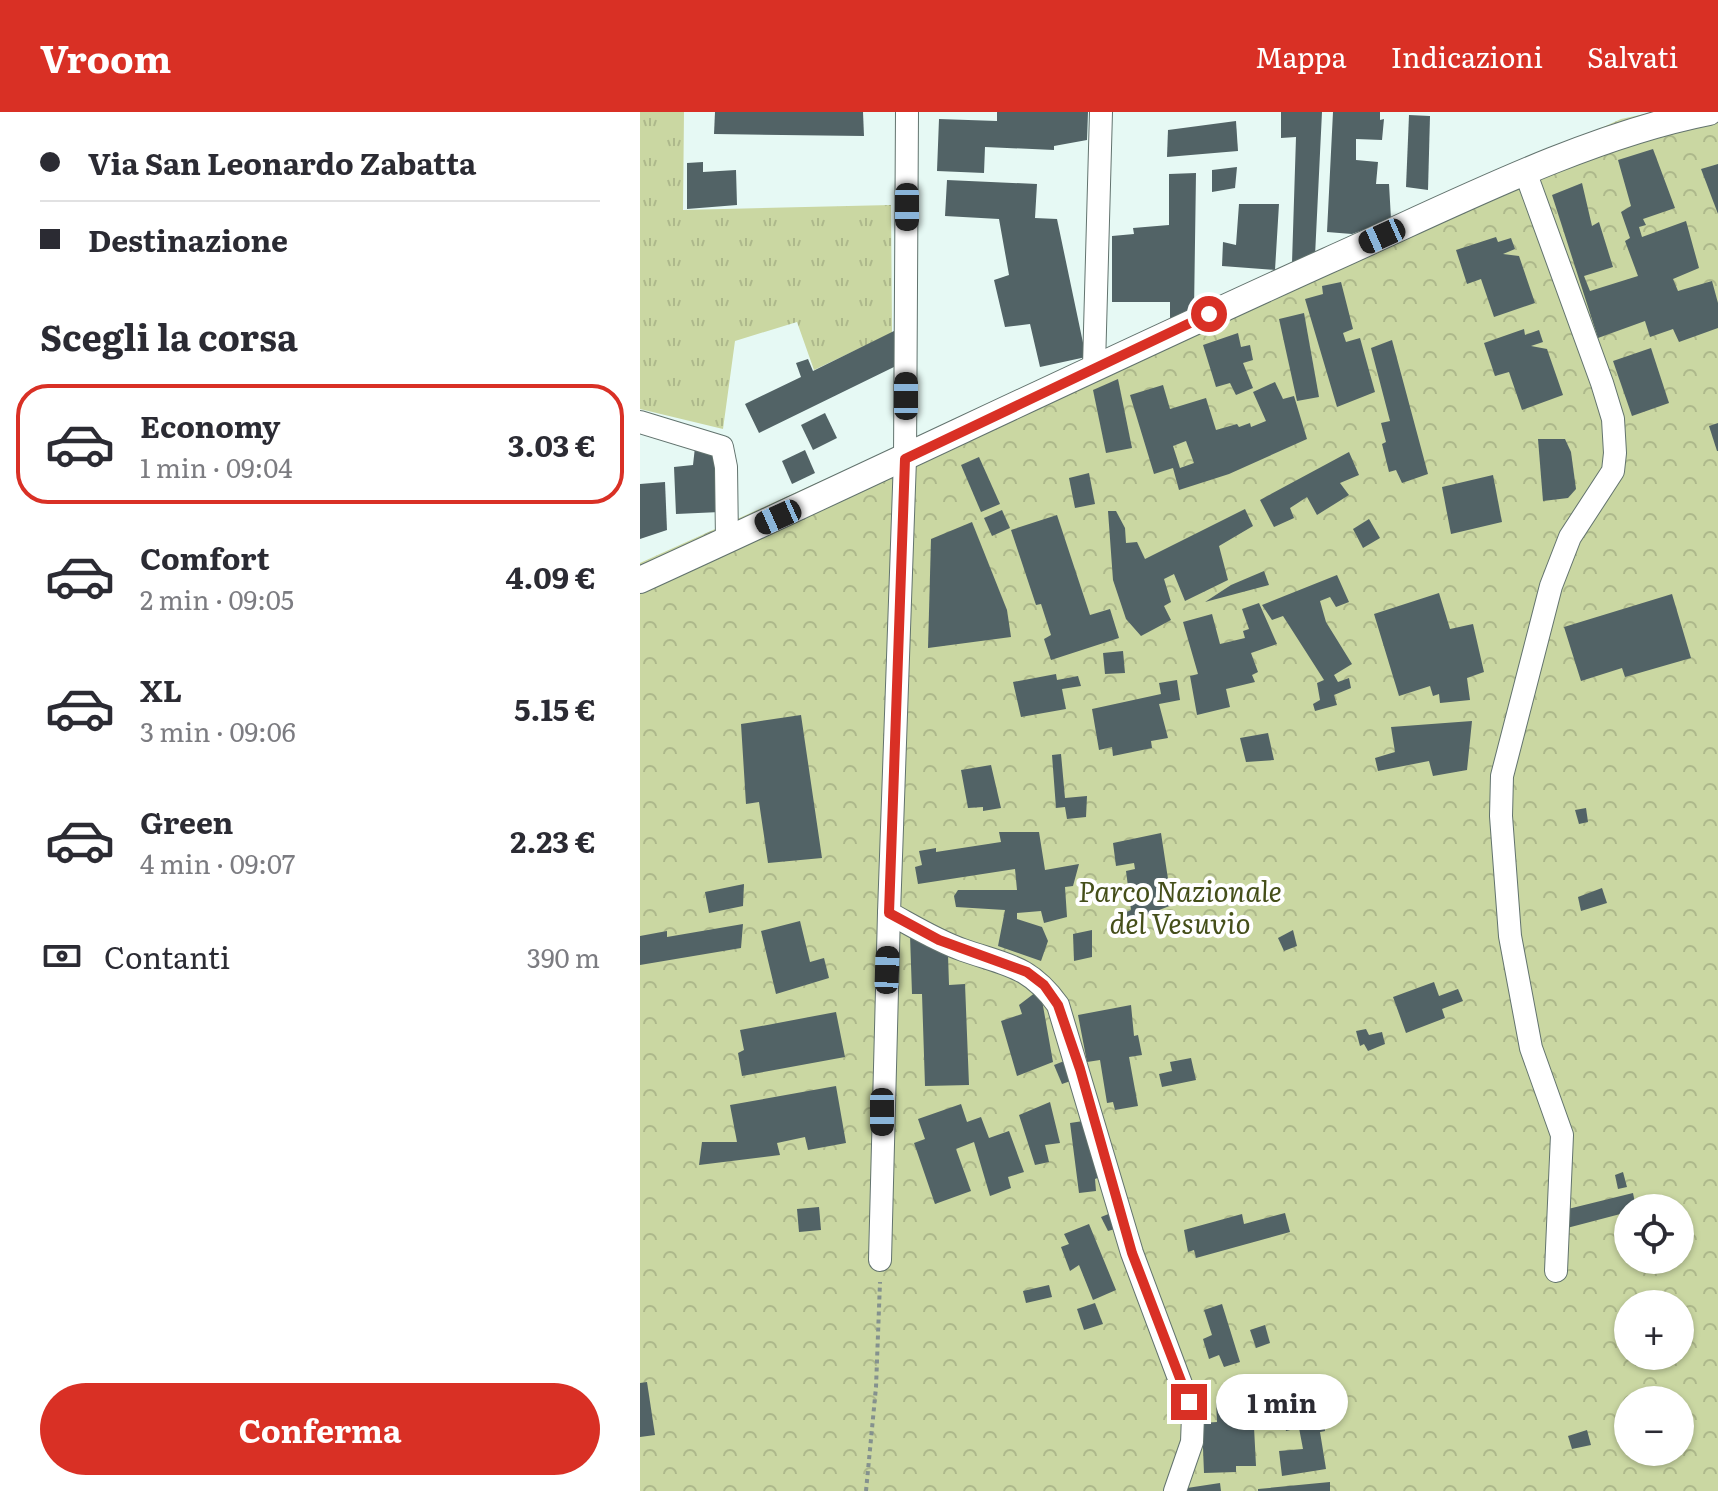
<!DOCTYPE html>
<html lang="it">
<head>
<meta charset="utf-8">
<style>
  :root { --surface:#fff; --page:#f7f7f7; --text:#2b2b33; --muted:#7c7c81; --line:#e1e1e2; --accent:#d93025 }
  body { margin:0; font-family:Literata,serif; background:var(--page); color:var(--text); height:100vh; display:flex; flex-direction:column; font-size:30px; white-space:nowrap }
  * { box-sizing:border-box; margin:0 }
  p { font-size:26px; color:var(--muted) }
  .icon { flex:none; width:44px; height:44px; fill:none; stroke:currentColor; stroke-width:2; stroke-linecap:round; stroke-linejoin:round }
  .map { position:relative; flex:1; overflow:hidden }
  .panel { display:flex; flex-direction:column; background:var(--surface); width:640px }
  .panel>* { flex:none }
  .hud { display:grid; align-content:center; height:176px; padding:0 40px; background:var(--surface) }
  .tools { position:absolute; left:974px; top:1082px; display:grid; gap:16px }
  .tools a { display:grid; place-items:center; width:80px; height:80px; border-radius:50%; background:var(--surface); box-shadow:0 2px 6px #0004; font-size:40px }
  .end { position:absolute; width:36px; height:36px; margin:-18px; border:10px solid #d93025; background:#fff; box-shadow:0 0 0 4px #fff }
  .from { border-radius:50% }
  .bubble { position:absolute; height:56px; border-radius:28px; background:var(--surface); box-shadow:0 2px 6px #0004; font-size:26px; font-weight:700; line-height:56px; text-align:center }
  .car { position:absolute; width:24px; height:48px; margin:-24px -12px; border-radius:10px; box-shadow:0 0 6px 2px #0007; background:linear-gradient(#222 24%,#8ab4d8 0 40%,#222 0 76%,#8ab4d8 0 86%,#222 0) }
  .hud b { display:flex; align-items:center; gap:28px; height:76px; font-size:30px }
  .hud b+b { border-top:2px solid var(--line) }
  .hud i { width:20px; height:20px; background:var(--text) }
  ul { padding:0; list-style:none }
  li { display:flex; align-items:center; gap:24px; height:120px; margin:0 16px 12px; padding:0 24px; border:4px solid transparent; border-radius:32px }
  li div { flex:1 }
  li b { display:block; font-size:30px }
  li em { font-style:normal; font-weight:700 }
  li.current { border-color:var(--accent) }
  li>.icon { width:72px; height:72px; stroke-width:1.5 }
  h2 { padding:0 40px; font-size:36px; line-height:96px }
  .pay { display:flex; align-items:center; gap:20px; height:88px; padding:0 40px; font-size:30px }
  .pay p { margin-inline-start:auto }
  .cta { display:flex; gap:16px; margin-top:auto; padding:16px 40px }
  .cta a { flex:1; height:92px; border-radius:48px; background:var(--accent); color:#fff; font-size:32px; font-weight:700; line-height:92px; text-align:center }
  header { display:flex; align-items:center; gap:48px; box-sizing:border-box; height:112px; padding:0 40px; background:var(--accent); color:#fff }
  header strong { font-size:38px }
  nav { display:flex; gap:44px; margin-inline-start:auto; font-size:28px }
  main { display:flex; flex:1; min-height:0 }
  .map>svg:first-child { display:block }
  .grass { fill:url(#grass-tufts) }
  .park { fill:url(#park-crowns); fill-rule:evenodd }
  .building { fill:#526366; fill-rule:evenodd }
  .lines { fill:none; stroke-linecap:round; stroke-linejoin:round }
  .minor-casing { stroke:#62736e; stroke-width:24 }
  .tertiary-casing { stroke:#62736e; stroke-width:28 }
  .path { stroke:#84918e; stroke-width:4; stroke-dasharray:4 4; stroke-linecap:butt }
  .minor { stroke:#fff; stroke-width:22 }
  .tertiary { stroke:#fff; stroke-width:26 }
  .route { stroke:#d93025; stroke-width:10 }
  .labels { text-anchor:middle; stroke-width:8; stroke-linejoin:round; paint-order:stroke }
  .park-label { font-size:28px; font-style:italic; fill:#454f1a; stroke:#fff }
</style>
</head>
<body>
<header>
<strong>Vroom</strong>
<nav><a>Mappa</a><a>Indicazioni</a><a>Salvati</a></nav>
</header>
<main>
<section class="panel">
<div class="hud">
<b><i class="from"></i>Via San Leonardo Zabatta</b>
<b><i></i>Destinazione</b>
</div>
<h2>Scegli la corsa</h2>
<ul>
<li class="current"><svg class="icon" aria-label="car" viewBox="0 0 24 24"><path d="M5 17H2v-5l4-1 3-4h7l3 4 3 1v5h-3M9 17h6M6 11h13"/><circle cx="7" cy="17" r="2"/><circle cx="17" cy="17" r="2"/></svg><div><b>Economy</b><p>1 min · 09:04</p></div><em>3.03 €</em></li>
<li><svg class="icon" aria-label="car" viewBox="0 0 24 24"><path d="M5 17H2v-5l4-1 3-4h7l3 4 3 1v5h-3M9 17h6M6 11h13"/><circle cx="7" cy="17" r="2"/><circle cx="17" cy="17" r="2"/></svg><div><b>Comfort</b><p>2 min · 09:05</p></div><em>4.09 €</em></li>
<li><svg class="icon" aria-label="car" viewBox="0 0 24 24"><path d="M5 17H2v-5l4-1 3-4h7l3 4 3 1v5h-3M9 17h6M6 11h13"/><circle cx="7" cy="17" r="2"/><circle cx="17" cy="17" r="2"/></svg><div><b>XL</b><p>3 min · 09:06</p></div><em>5.15 €</em></li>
<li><svg class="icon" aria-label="car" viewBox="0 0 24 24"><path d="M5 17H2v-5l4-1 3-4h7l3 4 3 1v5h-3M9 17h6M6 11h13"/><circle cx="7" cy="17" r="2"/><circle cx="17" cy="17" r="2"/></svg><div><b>Green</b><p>4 min · 09:07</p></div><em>2.23 €</em></li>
</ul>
<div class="pay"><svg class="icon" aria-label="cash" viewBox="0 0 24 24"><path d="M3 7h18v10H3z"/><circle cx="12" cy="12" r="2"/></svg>Contanti<p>390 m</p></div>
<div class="cta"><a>Conferma</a></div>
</section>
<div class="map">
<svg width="1078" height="1379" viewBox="0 0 1078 1379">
  <defs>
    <pattern id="grass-tufts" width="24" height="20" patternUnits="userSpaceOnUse" patternTransform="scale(2)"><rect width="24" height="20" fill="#cad7a2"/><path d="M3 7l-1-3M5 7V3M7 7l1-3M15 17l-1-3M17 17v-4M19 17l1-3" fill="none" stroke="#adb88b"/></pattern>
    <pattern id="park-crowns" width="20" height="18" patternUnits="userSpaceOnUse" patternTransform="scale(2)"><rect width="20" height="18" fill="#cad7a2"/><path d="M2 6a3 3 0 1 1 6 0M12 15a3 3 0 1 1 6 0" fill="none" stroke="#adb88b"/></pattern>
  </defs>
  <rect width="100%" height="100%" fill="#e6f9f4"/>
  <polygon class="grass" points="0,0 44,0 43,98 251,93 252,221 174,258 157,210 95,229 83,317 0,297"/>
  <path class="park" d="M1014,0H1078V1379H0V451L981,7ZM988,1096H1040V1148H988ZM988,1192H1040V1244H988ZM988,1288H1040V1340H988Z"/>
  <g class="building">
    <polygon points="75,0 223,0 224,24 74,22"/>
    <polygon points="357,0 448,0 447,28 414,34 414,38 345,35 344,61 297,59 299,7 357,9"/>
    <polygon points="641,0 682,0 675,144 652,151 656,25 641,26"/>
    <polygon points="693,0 740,0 740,8 744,7 742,28 716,27 716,48 738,50 736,72 749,72 751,107 712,122 687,120"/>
    <polygon points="769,3 790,4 788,78 766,75"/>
    <polygon points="596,9 598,39 527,45 528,18"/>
    <polygon points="1013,37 1035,96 1003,107 1006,113 999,115 1002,125 1046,109 1059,156 1033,167 1038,179 1072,169 1078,191 1078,216 1039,230 1033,217 1010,225 1005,209 958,226 912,83 942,71 952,114 959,110 973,155 944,164 950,179 998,164 985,129 990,126 981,100 991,94 978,48"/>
    <polygon points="63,50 63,60 96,58 97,93 47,97 47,51"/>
    <polygon points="1078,52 1078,102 1061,57"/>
    <polygon points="597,55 595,76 572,80 572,58"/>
    <polygon points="556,61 554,199 530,208 530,190 472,190 472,124 494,122 493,116 529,113 529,62"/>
    <polygon points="307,68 397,72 395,106 417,107 446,245 400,255 390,212 365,215 354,168 369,163 359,107 305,104"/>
    <polygon points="599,92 639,92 635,158 582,154 583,130 596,133"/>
    <polygon points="856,125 858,130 871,126 875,137 863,142 879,144 895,191 854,205 841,167 827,172 816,138"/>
    <polygon points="701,170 713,217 703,221 706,230 720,226 735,280 697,295 665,187 683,182 682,174"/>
    <polygon points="664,201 679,285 657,289 639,207"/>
    <polygon points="884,217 885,223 899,218 903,230 891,234 907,237 923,283 882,298 869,260 855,264 844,231"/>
    <polygon points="256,218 256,254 119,321 105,292 161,265 156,251 168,247 173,259"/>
    <polygon points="598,221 601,235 610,233 613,248 603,251 613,276 596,283 590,271 576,275 563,233"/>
    <polygon points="752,228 788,362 762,371 756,358 749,360 742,332 746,330 741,311 750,309 731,236"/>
    <polygon points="1011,236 1029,291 992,304 973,249"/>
    <polygon points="478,267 492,336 466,341 453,278"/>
    <path d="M635,270L643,287L654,284L667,327L589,362L539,378L533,356L514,362L490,283L523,273L530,297L566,286L576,318L597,312L599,315L610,311L611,315L626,309L613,280ZM546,329L554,351L540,356L533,334Z"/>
    <polygon points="185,301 197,326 173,338 161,313"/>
    <polygon points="1078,311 1078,339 1077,339 1069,314"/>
    <polygon points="898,327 925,327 931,340 936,377 928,386 903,389"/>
    <polygon points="55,335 71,338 78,351 80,400 36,402 34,355 53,353"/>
    <polygon points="165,338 175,361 152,372 142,349"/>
    <polygon points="709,340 719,363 700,371 709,383 677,403 667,385 650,396 654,406 634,415 620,388"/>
    <polygon points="339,345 360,392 341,400 321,353"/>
    <polygon points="449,361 455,392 435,396 429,366"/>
    <polygon points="853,363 862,410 811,422 802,375"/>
    <polygon points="25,370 27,418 0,427 0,372"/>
    <polygon points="605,397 613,414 579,434 588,468 545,489 534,462 524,467 531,490 524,494 531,508 501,524 486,507 473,468 468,399 476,399 485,416 486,431 497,430 505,447"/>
    <polygon points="362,398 370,416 352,424 344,406"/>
    <polygon points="417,403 450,503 470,497 479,526 411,548 404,527 411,523 401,492 396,493 371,418"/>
    <polygon points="729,407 740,426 723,436 713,417"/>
    <polygon points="332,410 367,498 371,525 288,536 291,427"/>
    <polygon points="624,459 629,473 565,490 591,473"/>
    <polygon points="697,463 709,490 696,495 690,485 680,489 686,510 712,552 694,563 698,570 709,566 711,576 694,583 697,593 675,599 673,592 680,588 677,571 684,568 643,504 632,508 622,493"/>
    <polygon points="799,481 810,517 833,512 844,560 827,566 830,588 800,591 799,582 793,584 790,574 759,584 734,502"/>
    <polygon points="1032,482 1051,546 985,565 982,556 941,569 924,515"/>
    <polygon points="619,491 637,532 611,541 618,560 612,563 615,570 586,577 590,595 557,603 550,564 558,562 543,510 572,502 580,532 605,526 603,519 609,517 602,497"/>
    <polygon points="483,539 485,561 465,562 463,541"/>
    <polygon points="416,562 417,568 438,564 441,574 422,577 426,597 381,605 373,570"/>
    <polygon points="537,568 540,588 519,592 528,626 511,629 512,636 473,644 472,635 459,638 452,597 521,582 519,571"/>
    <polygon points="161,603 182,746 128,751 119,690 106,692 101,612"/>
    <polygon points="832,609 827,658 793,664 789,649 738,659 735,646 755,640 751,615"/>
    <polygon points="628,621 634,648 606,650 600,626"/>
    <polygon points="421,642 425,686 447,684 446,705 427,707 425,695 416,696 412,643"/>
    <polygon points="351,653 361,696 343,699 343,695 328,696 321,658"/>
    <polygon points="946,696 948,710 939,712 935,698"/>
    <polygon points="359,720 399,720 405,758 439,752 433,774 425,775 427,805 404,811 401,799 377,801 377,807 402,815 408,829 401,849 358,834 365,798 316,795 314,784 318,778 377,778 375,757 278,772 275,755 282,753 279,739 296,736 296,740 361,730"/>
    <polygon points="521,721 532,793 486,811 484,801 491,798 486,759 495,757 494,751 476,754 473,731"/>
    <polygon points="104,772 103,794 69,801 65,780"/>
    <polygon points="962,776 967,791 941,799 938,785"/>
    <polygon points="160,809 170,850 184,846 189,866 136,882 121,819"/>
    <polygon points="103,812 101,836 0,853 0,824 27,819 27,825"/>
    <polygon points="452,818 452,845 434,849 433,822"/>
    <polygon points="653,818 657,834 644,839 638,826"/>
    <polygon points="270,823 308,843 309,873 325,872 329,973 285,974 282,882 272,882"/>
    <polygon points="794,870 799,884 818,877 823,889 802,897 805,906 766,921 753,885"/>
    <polygon points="400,877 413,950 377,964 361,909 382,902 379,893"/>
    <polygon points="491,893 494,924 498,923 502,943 489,945 498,994 475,998 473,990 467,991 460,948 447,950 438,903"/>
    <polygon points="196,900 205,945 102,964 98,941 104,938 100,918"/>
    <polygon points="726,917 729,923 742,920 745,932 728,939 724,932 720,934 716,919"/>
    <polygon points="432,946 439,966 422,972 414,953"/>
    <polygon points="551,946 556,968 522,975 519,962 532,959 530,950"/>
    <polygon points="196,974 206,1031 168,1038 165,1025 137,1031 140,1043 59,1053 62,1030 97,1030 90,993"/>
    <polygon points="410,990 420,1031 405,1033 409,1050 395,1053 379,1003"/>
    <polygon points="321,992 327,1010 341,1005 349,1026 369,1019 384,1060 368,1065 371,1076 350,1084 334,1030 316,1037 331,1079 295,1092 274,1031 285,1027 278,1007"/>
    <polygon points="450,1008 460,1065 455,1067 456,1079 439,1081 430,1011"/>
    <polygon points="983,1060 987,1075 978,1077 975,1063"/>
    <polygon points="993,1081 996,1096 988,1096 988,1100 927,1116 928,1097"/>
    <polygon points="179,1095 181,1118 159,1120 157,1097"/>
    <polygon points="476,1099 482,1115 468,1119 461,1105"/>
    <polygon points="645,1101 650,1120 556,1146 554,1138 548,1140 544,1118 602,1102 604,1112"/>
    <polygon points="449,1112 476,1178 453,1188 439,1153 430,1159 421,1135 429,1132 424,1122"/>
    <polygon points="409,1173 412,1185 386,1191 383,1179"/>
    <polygon points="455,1191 463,1212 444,1218 437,1197"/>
    <polygon points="582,1192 600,1250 584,1255 579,1243 569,1247 563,1227 572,1223 564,1198"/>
    <polygon points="625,1213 630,1231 616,1236 610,1218"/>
    <polygon points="662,1267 666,1284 654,1286 650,1269"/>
    <polygon points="7,1270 15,1323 0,1325 0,1271"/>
    <polygon points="696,1284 697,1296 680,1303 674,1291"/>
    <polygon points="620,1288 621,1312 614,1315 616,1354 596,1354 596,1360 564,1361 562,1311 577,1310 576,1289"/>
    <polygon points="674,1299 678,1309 684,1308 685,1319 680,1320 686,1357 642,1364 639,1339 663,1337 659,1316 646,1319 643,1305"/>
    <polygon points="947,1318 951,1333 932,1337 928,1324"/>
    <polygon points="690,1370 690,1379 618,1379 618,1377"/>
    <polygon points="580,1371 581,1379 546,1379 547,1376"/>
  </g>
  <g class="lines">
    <g class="minor-casing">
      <g id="minor">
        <path d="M267,0L265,347L249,801C273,814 297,829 323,838C366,853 389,853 418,893L492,1141L553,1304L552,1330L535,1379"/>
        <polyline points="886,62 962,271 973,307 975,341 973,359 930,425 911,474 862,664 861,704 870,824 891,936 922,1023 916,1159"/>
        <polyline points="454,254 461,0"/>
        <polyline points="0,310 82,335 86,355 87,428"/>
        <polyline points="240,1148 249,801"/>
      </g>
    </g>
    <g class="tertiary-casing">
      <path id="tertiary" d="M0,468C230,363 457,253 687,149C806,96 942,25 1069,0"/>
    </g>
    <polyline class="path" points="226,1379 236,1275 240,1170"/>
    <use href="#minor" class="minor"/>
    <use href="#tertiary" class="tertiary"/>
  </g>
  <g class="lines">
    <polyline class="route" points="549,1290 492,1141 440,957 418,893 404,873 387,860 299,828 249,801 265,347 569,202"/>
  </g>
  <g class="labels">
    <g class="park-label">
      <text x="540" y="790">Parco Nazionale<tspan x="540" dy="32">del Vesuvio</tspan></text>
    </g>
  </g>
</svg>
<div class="tools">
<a><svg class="icon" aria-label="locate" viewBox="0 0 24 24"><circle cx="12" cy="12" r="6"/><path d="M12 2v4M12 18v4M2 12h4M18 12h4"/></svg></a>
<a>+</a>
<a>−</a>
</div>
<i class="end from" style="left:569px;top:202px"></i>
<i class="end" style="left:549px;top:1290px"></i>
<div class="bubble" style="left:576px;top:1262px;width:132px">1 min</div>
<i class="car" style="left:267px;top:95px;rotate:180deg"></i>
<i class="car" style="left:742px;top:124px;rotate:246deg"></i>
<i class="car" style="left:266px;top:284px;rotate:0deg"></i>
<i class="car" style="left:138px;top:405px;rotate:246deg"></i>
<i class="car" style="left:247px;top:858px;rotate:2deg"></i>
<i class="car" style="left:242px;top:1000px;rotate:180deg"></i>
</div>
</main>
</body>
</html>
